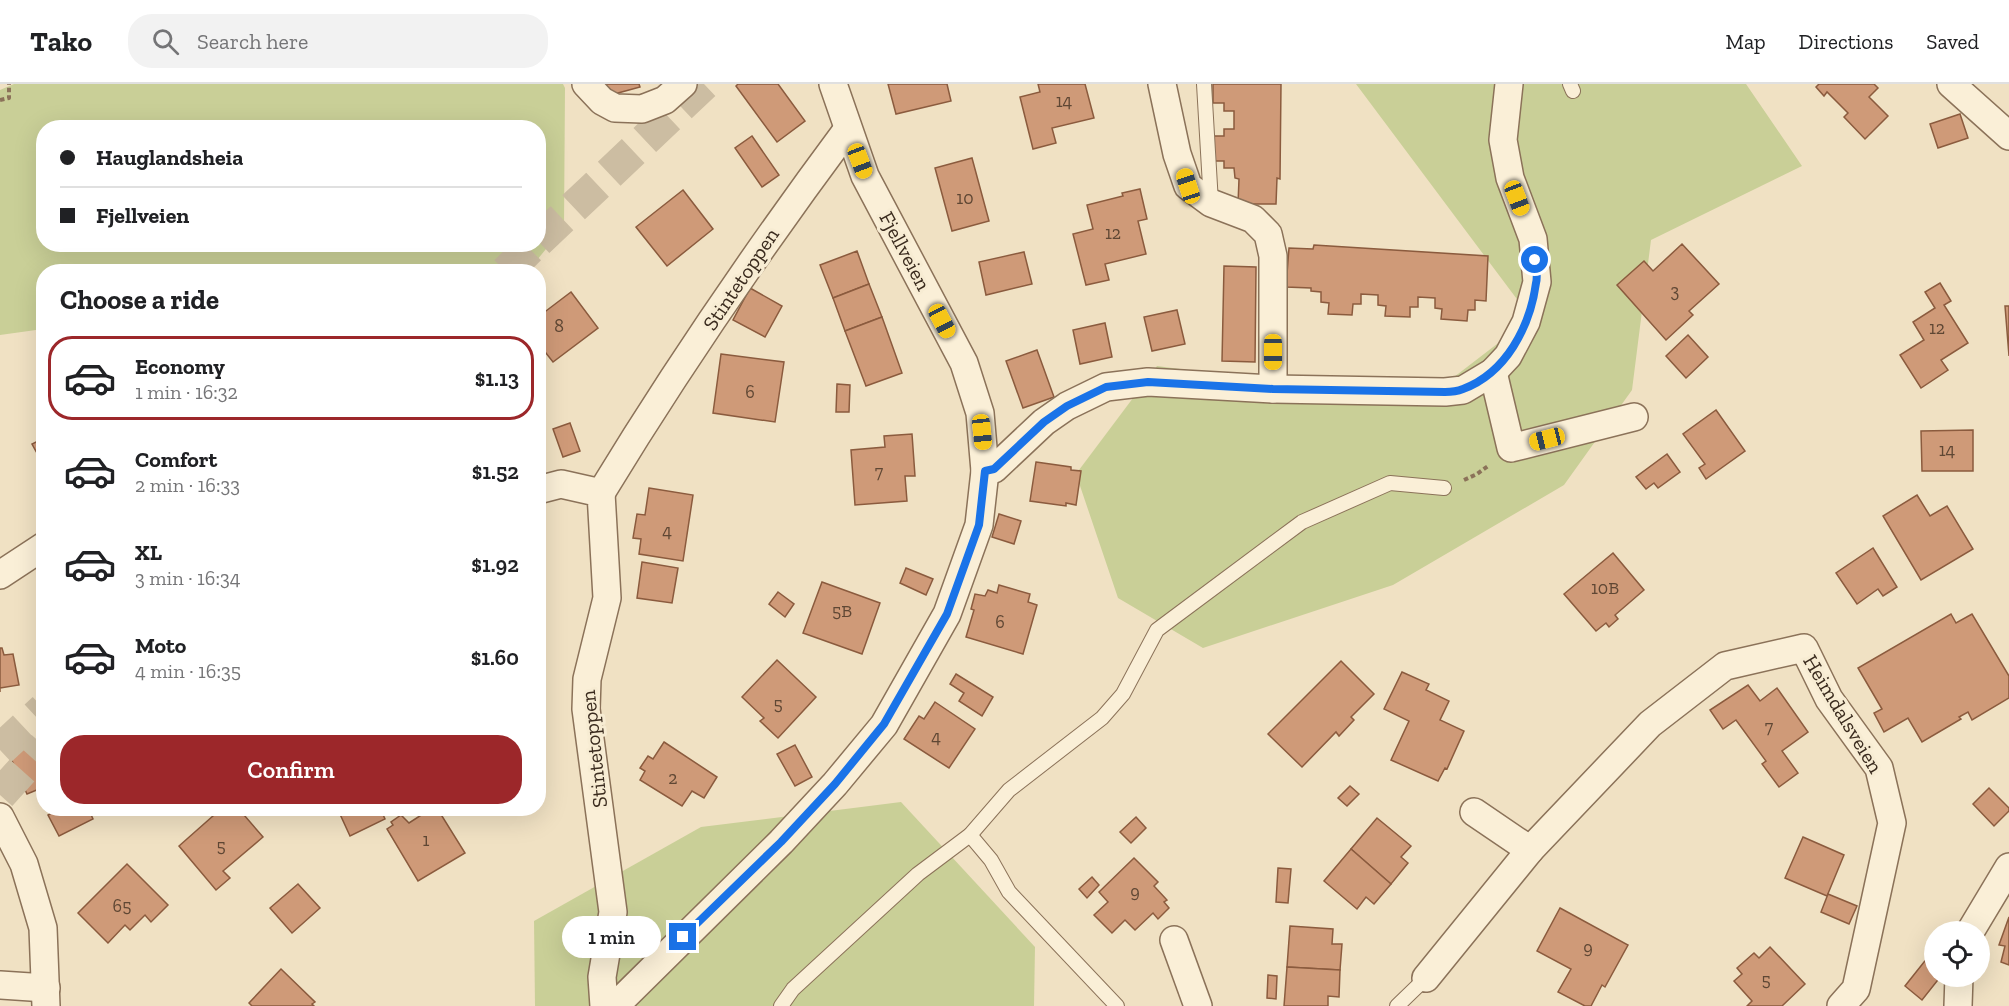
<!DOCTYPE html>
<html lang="en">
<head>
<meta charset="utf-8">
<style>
  :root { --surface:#fff; --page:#f2f2f2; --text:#202124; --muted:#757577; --line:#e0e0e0; --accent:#9c272a }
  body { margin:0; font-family:"Zilla Slab",serif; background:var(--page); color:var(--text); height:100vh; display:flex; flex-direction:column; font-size:22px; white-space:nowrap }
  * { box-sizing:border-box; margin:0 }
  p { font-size:20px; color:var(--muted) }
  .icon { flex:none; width:33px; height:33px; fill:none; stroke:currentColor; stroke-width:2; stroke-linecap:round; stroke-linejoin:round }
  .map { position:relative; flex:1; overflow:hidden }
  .sheet { position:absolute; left:36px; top:180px; width:510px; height:552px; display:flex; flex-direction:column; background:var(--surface); border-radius:24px; box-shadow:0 6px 24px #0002 }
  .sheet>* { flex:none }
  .banner { position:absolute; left:36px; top:36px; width:510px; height:132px; border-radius:24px; box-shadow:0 6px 24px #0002; display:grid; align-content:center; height:132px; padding:0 24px; background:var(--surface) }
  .controls { position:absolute; left:1924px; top:837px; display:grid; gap:12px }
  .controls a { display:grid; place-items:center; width:66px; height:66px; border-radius:50%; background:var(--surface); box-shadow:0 6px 24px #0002; font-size:30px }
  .end { position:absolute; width:27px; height:27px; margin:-14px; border:8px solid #1a73e8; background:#fff; box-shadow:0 0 0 3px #fff }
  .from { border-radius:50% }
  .bubble { position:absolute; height:42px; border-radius:21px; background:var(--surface); box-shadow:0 6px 24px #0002; font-size:20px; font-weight:600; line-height:42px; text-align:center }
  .car { position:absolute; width:18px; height:36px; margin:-18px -9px; border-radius:8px; box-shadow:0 0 4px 2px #0007; background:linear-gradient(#f5c518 24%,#345 0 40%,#f5c518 0 76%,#345 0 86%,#f5c518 0) }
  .banner b { display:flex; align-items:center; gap:21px; height:57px; font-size:22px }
  .banner b+b { border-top:2px solid var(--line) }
  .banner i { width:15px; height:15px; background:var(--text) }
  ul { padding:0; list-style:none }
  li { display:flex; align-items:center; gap:18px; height:84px; margin:0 12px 9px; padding:0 12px; border:3px solid transparent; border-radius:24px }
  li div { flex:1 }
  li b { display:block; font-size:22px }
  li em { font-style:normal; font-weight:600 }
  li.selected { border-color:var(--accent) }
  li>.icon { width:54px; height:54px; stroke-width:1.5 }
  h2 { padding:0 24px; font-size:27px; line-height:72px }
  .cta { display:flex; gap:12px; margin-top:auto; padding:12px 24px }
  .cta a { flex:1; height:69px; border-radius:24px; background:var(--accent); color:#fff; font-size:24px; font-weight:600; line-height:69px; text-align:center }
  header { display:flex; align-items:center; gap:36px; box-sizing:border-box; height:84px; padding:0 30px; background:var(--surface); border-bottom:2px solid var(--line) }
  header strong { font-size:28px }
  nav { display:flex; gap:33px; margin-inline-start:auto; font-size:21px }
  .search { width:420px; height:54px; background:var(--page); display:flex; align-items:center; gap:15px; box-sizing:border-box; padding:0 21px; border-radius:24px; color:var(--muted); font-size:22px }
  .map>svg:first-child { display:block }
  .green { fill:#c9cf97; fill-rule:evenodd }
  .building { fill:#cf9a78; stroke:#8b5b3e; stroke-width:1.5 }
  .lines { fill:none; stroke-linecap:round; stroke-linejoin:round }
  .primary-tunnel { stroke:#ccbda2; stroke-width:33; stroke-dasharray:33 16; stroke-linecap:butt }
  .service-casing { stroke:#8b7259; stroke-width:16 }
  .minor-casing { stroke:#8b7259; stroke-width:30 }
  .path { stroke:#8b7259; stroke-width:4; stroke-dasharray:4.5 3; stroke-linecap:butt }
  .service { stroke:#faefd7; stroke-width:14 }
  .minor { stroke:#faefd7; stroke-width:27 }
  .route { stroke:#1a73e8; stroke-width:8 }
  .labels { text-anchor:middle; stroke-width:6; stroke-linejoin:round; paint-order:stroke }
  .number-label { font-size:18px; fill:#5f4734 }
  .street-label { font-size:21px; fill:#3a2b1e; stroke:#f7ecd3 }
</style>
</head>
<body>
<header>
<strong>Tako</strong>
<div class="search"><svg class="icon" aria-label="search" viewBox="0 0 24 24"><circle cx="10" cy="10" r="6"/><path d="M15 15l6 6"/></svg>Search here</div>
<nav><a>Map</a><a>Directions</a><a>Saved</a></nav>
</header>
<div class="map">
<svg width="2009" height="922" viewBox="0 0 2009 922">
  <rect width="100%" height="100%" fill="#f0e1c3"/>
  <g class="green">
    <path d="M14,0H563L565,4L564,143L528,187L44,188L43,245L0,251V6ZM44,44H538V160H44Z"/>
    <polygon points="1356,0 1746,0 1802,82 1651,156 1632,306 1564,401 1393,501 1203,564 1118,514 1076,390 1157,282 1264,296 1441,303 1531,234"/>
    <polygon points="901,718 1035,863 1034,922 535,922 534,837 701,743"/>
  </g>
  <g class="building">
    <polygon points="604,0 639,0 640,3 607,12"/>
    <polygon points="738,0 778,0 805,37 777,58 736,2"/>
    <polygon points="888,0 947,0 951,17 896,30"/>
    <polygon points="1038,0 1085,0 1094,34 1052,44 1056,59 1033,65 1020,13 1040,8"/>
    <polygon points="1213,0 1281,0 1280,95 1277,94 1276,120 1238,120 1239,95 1235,94 1234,84 1224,84 1224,77 1213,77 1213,52 1224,52 1224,45 1234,45 1234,27 1224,27 1224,19 1213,19"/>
    <polygon points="1819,0 1874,0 1878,4 1869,13 1888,32 1865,55 1844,33 1848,29 1827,8 1824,12 1816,3"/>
    <polygon points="1960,30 1968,54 1938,64 1930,40"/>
    <polygon points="752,52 779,91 762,103 735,64"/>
    <polygon points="972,74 989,137 952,147 935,84"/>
    <polygon points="1140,105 1147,135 1138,137 1146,170 1105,180 1109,196 1086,201 1073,150 1093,145 1087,121 1123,112 1122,109"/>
    <polygon points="683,106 713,145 667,182 636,143"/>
    <polygon points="1682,160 1719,200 1689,227 1693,231 1666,256 1617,201 1644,177 1653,187"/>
    <polygon points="1314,161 1488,172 1486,217 1475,216 1475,226 1468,226 1467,237 1441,235 1442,225 1435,224 1435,214 1418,213 1418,223 1410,223 1410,233 1385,232 1386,222 1378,221 1378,211 1361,210 1361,220 1353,220 1352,231 1328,230 1329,219 1321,218 1321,208 1311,207 1311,204 1286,203 1289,164 1313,165"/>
    <polygon points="857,167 869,200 833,214 820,181"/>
    <polygon points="1024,168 1032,200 986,211 979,178"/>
    <polygon points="1224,182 1256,183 1255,278 1222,277"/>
    <polygon points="1940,199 1951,217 1944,221 1968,259 1941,276 1948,286 1921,304 1900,271 1924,256 1913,238 1935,224 1925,208"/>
    <polygon points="869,200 882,233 845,247 833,214"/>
    <polygon points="750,204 782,222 765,253 733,236"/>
    <polygon points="571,208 598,244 553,278 538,259 538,233"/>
    <polygon points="2005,222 2009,222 2009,272"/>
    <polygon points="1177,226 1185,260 1152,267 1144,233"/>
    <polygon points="882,233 902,289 866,302 845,247"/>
    <polygon points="1105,239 1112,273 1080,280 1073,246"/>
    <polygon points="1688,251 1708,273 1686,294 1666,272"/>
    <polygon points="1037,266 1054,313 1023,324 1006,277"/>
    <polygon points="721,270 784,278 775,338 713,329"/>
    <polygon points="837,300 850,301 849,328 836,328"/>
    <polygon points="1716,326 1745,367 1706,395 1699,384 1705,380 1683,350"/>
    <polygon points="570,339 580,367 563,373 553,345"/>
    <polygon points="1973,346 1973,387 1922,387 1921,347"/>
    <polygon points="912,350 915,392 905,392 907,417 855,421 851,366 885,363 884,352"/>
    <polygon points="44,354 44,382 32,360"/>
    <polygon points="1667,370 1680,388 1658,404 1654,399 1646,405 1636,393"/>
    <polygon points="1036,378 1071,383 1071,386 1081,387 1076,421 1066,419 1066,422 1030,417"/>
    <polygon points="649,404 693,411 683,477 639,470 641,455 633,454 637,430 645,431"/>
    <polygon points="1917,411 1930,432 1947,422 1973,465 1921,496 1883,432"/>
    <polygon points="999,430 1021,437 1014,460 992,453"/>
    <polygon points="1873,464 1897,503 1883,512 1878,505 1857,520 1836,489"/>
    <polygon points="1613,469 1644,506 1615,531 1618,535 1609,543 1606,539 1596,547 1564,510"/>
    <polygon points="642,478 678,484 672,519 637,514"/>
    <polygon points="906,484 933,495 926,511 900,499"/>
    <polygon points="822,498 880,519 862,570 803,549"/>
    <polygon points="999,501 1030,510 1028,518 1037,521 1023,570 966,553 974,526 971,525 975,510 985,512 988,506 997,509"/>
    <polygon points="778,508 794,520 785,533 769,520"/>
    <polygon points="1951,530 1956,539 1972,530 2009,592 2009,614 1972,636 1968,628 1959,633 1961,635 1922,658 1908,634 1884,648 1874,629 1882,625 1858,584"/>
    <polygon points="0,564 2,564 4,571 13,570 19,601 0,604 0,608"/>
    <polygon points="777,576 816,613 778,654 760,637 764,634 742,613"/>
    <polygon points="1341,577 1374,610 1351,633 1354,636 1339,652 1336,648 1302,683 1268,650"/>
    <polygon points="1402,588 1429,600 1426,606 1449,617 1440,636 1464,647 1447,685 1445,684 1438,697 1391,676 1409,637 1384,625"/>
    <polygon points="956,590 993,613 982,632 959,617 964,609 950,600"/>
    <polygon points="1748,601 1760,617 1777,604 1808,648 1782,667 1798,689 1779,703 1762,680 1766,677 1736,636 1723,645 1710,626"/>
    <polygon points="935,618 975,645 949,684 904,655 919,632 924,635"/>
    <polygon points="44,655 44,703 27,710 9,670"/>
    <polygon points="664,658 717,693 704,714 692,707 682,722 640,696 645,687 640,684 648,672 653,675"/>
    <polygon points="795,661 812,693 795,702 777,670"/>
    <polygon points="1350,702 1359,710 1347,722 1338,714"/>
    <polygon points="1989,704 2009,724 2009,727 1994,742 1973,720"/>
    <polygon points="61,724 88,724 93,735 59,752 48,731"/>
    <polygon points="222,724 238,724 263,753 223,787 230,794 216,806 179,762"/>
    <polygon points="346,724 380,724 385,735 350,752 339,728"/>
    <polygon points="432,724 437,724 465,769 418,797 387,745 393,741 391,738 401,731 409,739"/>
    <polygon points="1136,733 1146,744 1131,759 1120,748"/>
    <polygon points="1377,734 1411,762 1401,773 1408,779 1391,800 1351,765"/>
    <polygon points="1803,753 1844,771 1827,812 1785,794"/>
    <polygon points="1351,765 1391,800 1374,820 1366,813 1357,825 1324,797"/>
    <polygon points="1134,774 1158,798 1154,802 1167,816 1164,818 1169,824 1158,835 1153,829 1135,846 1125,836 1112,849 1094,831 1108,818 1099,808"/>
    <polygon points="127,780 168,821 151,838 145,831 130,846 125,841 108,859 78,829"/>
    <polygon points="1278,784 1291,785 1288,819 1276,818"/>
    <polygon points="1092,793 1099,801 1087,814 1079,805"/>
    <polygon points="298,800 320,824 292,849 270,824"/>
    <polygon points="1828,810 1857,822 1849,840 1821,828"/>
    <polygon points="1560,824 1628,861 1605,903 1602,901 1591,922 1585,922 1558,908 1571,885 1537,867"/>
    <polygon points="2009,833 2009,881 2001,878 2005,862 1999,861"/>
    <polygon points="1290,842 1333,845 1332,860 1342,860 1340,886 1287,883"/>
    <polygon points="1770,863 1805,900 1782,922 1747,922 1752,917 1734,897 1742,890 1737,884 1754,869 1759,874"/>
    <polygon points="1928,873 1935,879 1935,892 1941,892 1922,916 1905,902"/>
    <polygon points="1287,883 1340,886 1339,913 1328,912 1328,922 1284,922"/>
    <polygon points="281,885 315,918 312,920 314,922 252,922 249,919"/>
    <polygon points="1268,891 1277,892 1276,915 1267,914"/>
  </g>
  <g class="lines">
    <g class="primary-tunnel">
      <polyline points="538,157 704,0"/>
      <polyline points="506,188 534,160"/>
      <polyline points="0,666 44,625"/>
      <polyline points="0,711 44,662"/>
    </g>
    <g class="service-casing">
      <g id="service">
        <polyline points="1204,0 1211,119"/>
        <polyline points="1570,0 1573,7"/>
        <polyline points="970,751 991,776 1009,808 1117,922"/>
        <polyline points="781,922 793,905 918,790 970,751 1009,706 1102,634 1123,610 1157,546 1302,438 1390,399 1444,404"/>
        <polyline points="1397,922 1426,894"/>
      </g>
    </g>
    <g class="minor-casing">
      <g id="minor">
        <polyline points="586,0 602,17 615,24 642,25 665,16 683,0"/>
        <polyline points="1162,0 1177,70 1188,102 1211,119 1253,135 1268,150 1273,172 1273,305"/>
        <polyline points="1951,0 2009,52"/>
        <polyline points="1493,288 1511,364 1634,333"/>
        <polyline points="985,387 994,385 1044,338 1067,322 1106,303 1148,298 1273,305 1445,308 1463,306 1493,288 1508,272 1526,238 1537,198 1533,155 1510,94 1503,56 1509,0"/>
        <polyline points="538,406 561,400 601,409 607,514 587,595 586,625 613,828 602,893 604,922"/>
        <path d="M601,409C677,284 760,163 847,46"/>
        <polyline points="0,491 44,462"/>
        <polyline points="1474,728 1530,766 1650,640 1725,582 1804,564 1829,615 1879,684 1892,739 1856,905 1841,922"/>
        <polyline points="0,733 24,780 43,844 46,922"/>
        <polyline points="1970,848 2009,783"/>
        <polyline points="1174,856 1198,922"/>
        <polyline points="1426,894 1530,766"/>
        <polyline points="0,901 46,904"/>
        <polyline points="615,922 781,758 835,700 884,641 947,530 979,441 985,387 980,329 964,279 865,92 833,0"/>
        <polyline points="1958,922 1959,892"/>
      </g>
    </g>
    <g class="path">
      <polyline points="0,16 9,14 9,0"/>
      <polyline points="1464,396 1477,390 1488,382"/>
    </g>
    <use href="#service" class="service"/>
    <use href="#minor" class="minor"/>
  </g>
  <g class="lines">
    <path class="route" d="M683,853L781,758L835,700L884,640L947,530L979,441L985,387L994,385L1044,338L1067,322L1106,303L1148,298L1273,305L1445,308C1451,308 1458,307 1463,305C1506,289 1530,243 1536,199C1538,192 1536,184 1535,176"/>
  </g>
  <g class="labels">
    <g class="number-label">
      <text x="1064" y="23">14</text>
      <text x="965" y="120">10</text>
      <text x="1113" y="155">12</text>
      <text x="1675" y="213">3</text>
      <text x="559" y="248">8</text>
      <text x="1937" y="250">12</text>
      <text x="750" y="314">6</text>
      <text x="1947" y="372">14</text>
      <text x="879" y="394">7</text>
      <text x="667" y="453">4</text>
      <text x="1605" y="510">10B</text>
      <text x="842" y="533">5B</text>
      <text x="1000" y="544">6</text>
      <text x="778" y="626">5</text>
      <text x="1769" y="649">7</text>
      <text x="936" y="659">4</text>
      <text x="673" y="700">2</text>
      <text x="426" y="762">1</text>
      <text x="221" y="768">5</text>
      <text x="1135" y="814">9</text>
      <text x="122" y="828">65</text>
      <text x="1588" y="870">9</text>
      <text x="1766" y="902">5</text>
    </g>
    <g class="street-label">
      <text transform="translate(905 167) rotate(62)" y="7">Fjellveien</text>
      <text transform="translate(741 195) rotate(-56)" y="7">Stintetoppen</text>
      <text transform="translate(1843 630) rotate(59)" y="7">Heimdalsveien</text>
      <text transform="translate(594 665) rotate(-96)" y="7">Stintetoppen</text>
    </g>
  </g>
</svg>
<div class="controls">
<a><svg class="icon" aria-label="locate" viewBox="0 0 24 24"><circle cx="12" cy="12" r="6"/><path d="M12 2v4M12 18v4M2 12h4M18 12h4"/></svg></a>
</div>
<i class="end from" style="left:1535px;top:176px"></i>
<i class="end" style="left:683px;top:853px"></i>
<div class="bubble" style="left:562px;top:832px;width:99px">1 min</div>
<i class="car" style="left:860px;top:77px;rotate:159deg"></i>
<i class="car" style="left:1188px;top:102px;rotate:342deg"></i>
<i class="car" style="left:1517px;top:114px;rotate:159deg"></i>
<i class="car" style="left:942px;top:237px;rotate:152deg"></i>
<i class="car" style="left:1273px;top:268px;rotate:180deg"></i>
<i class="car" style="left:982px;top:348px;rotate:174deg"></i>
<i class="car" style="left:1547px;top:355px;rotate:256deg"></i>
<div class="banner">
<b><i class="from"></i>Hauglandsheia</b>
<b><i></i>Fjellveien</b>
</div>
<section class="sheet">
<h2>Choose a ride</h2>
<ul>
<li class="selected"><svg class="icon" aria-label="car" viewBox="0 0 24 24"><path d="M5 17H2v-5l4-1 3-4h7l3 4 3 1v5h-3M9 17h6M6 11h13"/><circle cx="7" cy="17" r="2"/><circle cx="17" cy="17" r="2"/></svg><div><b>Economy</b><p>1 min · 16:32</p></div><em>$1.13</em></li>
<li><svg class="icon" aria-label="car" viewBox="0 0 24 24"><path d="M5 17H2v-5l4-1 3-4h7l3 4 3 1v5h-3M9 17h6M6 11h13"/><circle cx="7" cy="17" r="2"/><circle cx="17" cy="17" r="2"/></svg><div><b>Comfort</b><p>2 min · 16:33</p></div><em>$1.52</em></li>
<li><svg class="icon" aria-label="car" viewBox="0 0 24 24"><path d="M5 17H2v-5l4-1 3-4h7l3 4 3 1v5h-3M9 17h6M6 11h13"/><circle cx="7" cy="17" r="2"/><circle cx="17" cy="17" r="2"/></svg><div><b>XL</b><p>3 min · 16:34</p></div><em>$1.92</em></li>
<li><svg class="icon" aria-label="car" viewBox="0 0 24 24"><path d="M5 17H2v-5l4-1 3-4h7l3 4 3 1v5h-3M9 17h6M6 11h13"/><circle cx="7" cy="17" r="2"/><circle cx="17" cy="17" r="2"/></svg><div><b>Moto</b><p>4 min · 16:35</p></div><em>$1.60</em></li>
</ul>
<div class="cta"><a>Confirm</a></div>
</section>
</div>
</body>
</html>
